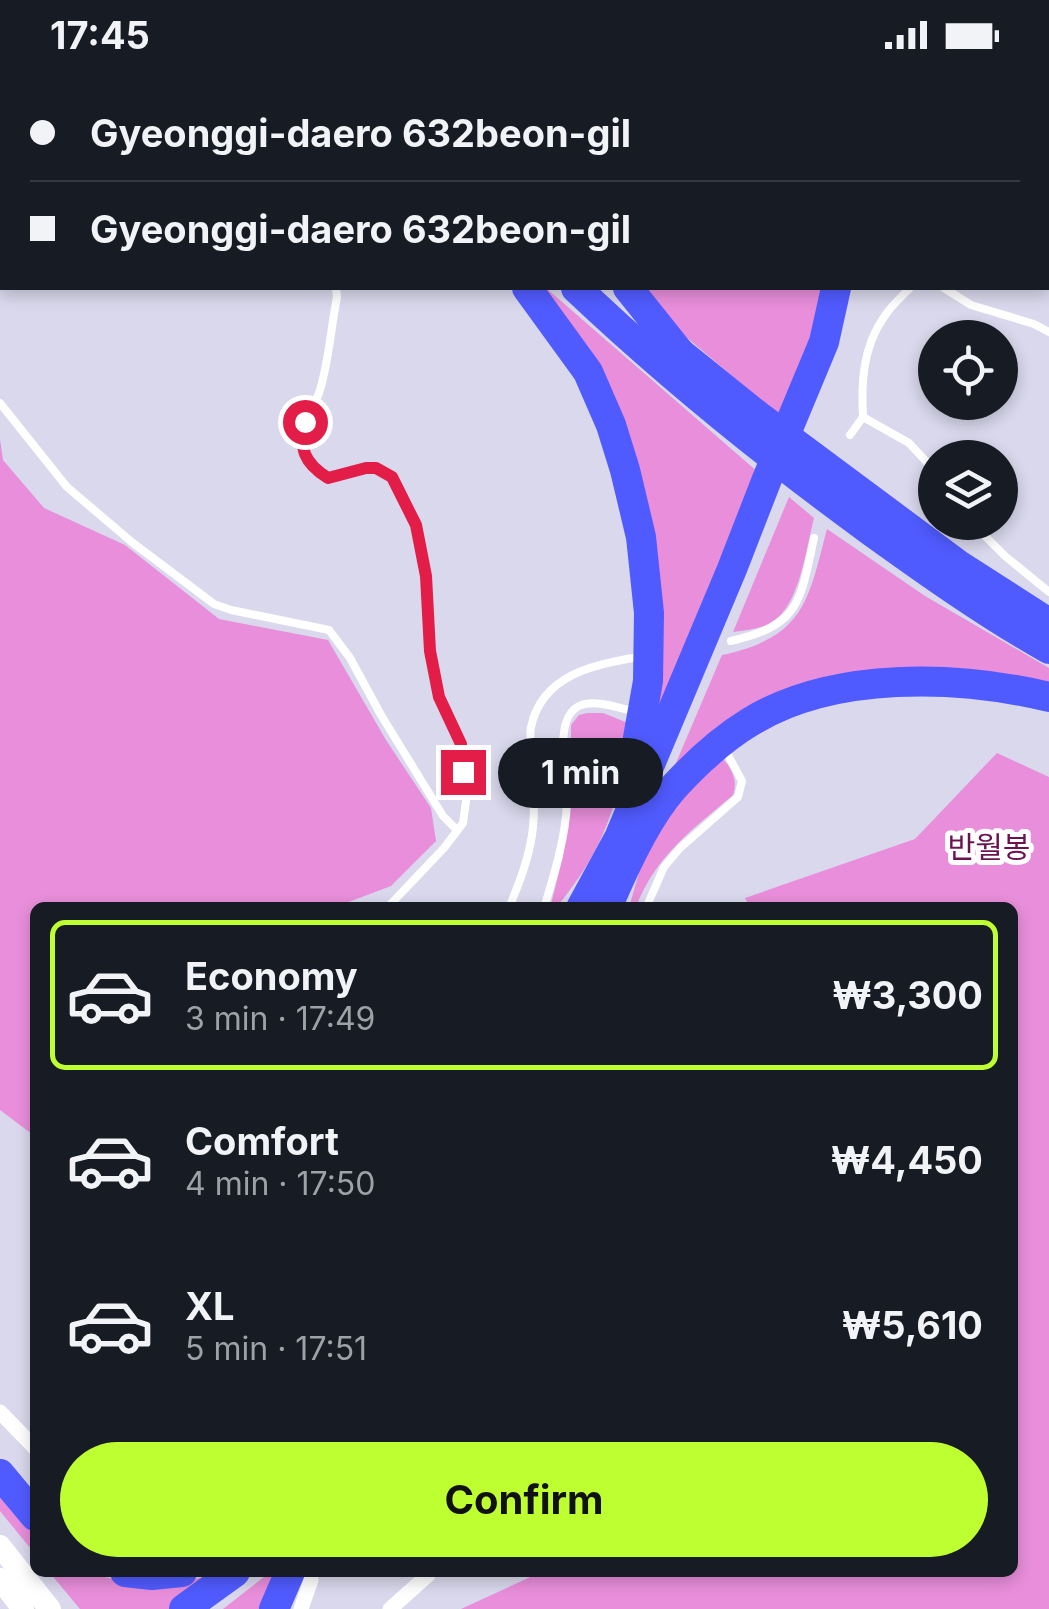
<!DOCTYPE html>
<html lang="en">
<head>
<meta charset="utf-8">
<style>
  :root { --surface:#171b24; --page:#20242c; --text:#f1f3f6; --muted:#9ea1a6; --line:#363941; --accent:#beff32 }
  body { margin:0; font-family:Inter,"Noto Sans KR",sans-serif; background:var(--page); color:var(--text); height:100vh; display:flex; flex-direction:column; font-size:38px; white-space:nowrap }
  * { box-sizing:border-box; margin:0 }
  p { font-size:32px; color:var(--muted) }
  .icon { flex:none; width:55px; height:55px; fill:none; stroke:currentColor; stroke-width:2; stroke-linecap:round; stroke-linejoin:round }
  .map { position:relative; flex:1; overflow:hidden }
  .panel { position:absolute; left:30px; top:832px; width:988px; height:675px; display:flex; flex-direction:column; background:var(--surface); border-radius:15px; box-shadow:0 5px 15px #0003 }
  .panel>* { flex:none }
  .top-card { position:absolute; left:0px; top:0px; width:1050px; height:220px; box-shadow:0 5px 15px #0003; display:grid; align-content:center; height:220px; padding:0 30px; background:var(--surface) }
  .buttons { position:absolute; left:918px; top:250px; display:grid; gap:20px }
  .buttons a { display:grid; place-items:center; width:100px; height:100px; border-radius:50%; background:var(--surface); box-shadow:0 5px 15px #0003; font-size:50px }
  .end { position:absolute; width:45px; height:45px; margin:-22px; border:12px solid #e11d48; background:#fff; box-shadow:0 0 0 5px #fff }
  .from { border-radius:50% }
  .bubble { position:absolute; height:70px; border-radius:35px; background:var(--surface); box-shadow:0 5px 15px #0003; font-size:32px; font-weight:700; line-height:70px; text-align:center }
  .top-card b { display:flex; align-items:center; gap:35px; height:95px; font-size:38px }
  .top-card b+b { border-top:2px solid var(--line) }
  .top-card i { width:25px; height:25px; background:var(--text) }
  ul { padding:18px 0 0; list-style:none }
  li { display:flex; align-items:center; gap:30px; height:150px; margin:0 20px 15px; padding:0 10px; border:5px solid transparent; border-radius:15px }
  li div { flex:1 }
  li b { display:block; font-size:38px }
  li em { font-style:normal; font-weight:700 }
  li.active { border-color:var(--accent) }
  li>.icon { width:90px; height:90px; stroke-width:1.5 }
  .action { display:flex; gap:20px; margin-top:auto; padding:20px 30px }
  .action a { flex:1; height:115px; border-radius:60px; background:var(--accent); color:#111; font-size:40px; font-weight:700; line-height:115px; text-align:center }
  .status { display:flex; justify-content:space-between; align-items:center; height:70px; padding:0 50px; background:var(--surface); direction:ltr }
  .status svg { height:28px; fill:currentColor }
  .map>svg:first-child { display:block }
  .green { fill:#e88eda }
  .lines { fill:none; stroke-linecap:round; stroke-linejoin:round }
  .lane { stroke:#fff; stroke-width:8 }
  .street { stroke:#fff; stroke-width:15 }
  .secondary { stroke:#fff; stroke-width:22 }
  .highway { stroke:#505bff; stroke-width:30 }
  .route { stroke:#e11d48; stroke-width:12 }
  .labels { text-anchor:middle; stroke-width:10; stroke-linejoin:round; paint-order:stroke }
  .park-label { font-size:30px; fill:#6a1350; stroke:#fff }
</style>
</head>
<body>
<div class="status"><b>17:45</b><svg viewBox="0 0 49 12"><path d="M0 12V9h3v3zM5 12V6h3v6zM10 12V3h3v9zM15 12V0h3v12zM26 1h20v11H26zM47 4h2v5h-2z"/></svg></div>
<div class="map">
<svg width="1049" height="1539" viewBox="0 0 1049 1539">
  <rect width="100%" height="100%" fill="#d9d8ec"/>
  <g class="green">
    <polygon points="541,218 546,218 759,403 650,667 658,498"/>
    <polygon points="637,218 824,218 808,275 778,345 672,255"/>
    <polygon points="0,369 3,390 44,438 125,475 219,549 328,570 386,670 431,738 436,771 391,816 346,833 340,837 35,838 35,1063 32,1064 0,1040"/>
    <path d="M789,427L814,448C806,478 800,535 772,552C761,559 746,560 733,562Z"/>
    <path d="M827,459L925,526L1049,598V619L864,607L667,714L722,585C805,567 808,531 827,459Z"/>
    <path d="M587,643H603L628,653C625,697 615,745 593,784C583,803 570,820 557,837L550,838L563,787L571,727V655L579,645Z"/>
    <polygon points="997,683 1049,707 1049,1539 461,1539 539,1503 1012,1502 1012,838 750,838 745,828 915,769"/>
    <path d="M721,687C732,698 738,710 733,725C692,760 656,785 636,837L629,838L641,795L679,727Z"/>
    <polygon points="0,1418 35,1460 35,1484 0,1441"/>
    <polygon points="50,1503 94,1503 104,1507 143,1515 187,1511 216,1504 179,1534 169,1539 80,1539"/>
    <polygon points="269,1503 278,1503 261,1539 223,1539"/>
  </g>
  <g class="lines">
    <g class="lane">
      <polyline points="271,0 272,2"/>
      <polyline points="1027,2 1029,0"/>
      <path d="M336,218L337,227C331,257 329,290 320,320C315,337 300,352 302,371C303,388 315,400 328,408L366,398H376L391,407L417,455L426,506L430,581L439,627L461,674L466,731L463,753L444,778L387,838"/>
      <polyline points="944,218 971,235 1034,254 1049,262"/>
      <polyline points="0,333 67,417 133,473 214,534 231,540 329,560 350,588 381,645 443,746 457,760"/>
      <polyline points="863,347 909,373 935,401"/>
      <path d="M850,365L863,347C861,312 863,277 884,247C891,236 901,227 910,218"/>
      <polyline points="971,452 1005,486 1049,522"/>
      <path d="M731,571C801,555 800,531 814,468"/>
      <path d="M509,838C520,811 530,786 533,757C535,734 534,711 532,687C532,678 529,666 531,657C542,605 594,594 639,587"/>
      <path d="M544,838C554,805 566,766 567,732C568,709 560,685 564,662C565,653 569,641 579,636C594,629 616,637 632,641"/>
      <polyline points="646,838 664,797 680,778 738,727 742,711 729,687"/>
    </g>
    <g class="street">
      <polyline points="0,1342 35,1378"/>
      <polyline points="301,1539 311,1510 308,1502"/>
      <polyline points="390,1539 428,1505"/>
    </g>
    <g class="secondary">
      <polyline points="0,1476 50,1539"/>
      <polyline points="0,1509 23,1539"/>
    </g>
    <g class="highway">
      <polyline points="339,0 341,2"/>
      <polyline points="378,0 381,2"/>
      <polyline points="436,0 441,2"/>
      <polyline points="527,218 588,302 611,355 625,400 641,467 649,543 648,611 632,702"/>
      <path d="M576,218C668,305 768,386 871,461C928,502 987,544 1049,579"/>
      <polyline points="628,218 680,283"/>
      <polyline points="665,271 757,345 960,496 1049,553"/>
      <polyline points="581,838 619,768 732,499 767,409 824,272 836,218"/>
      <path d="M607,838C622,802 648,746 674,717C696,693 722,669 750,652C833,601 957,605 1049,627"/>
      <polyline points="0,1404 35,1446"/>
      <polyline points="125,1502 152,1505 182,1502"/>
      <polyline points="184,1539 235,1502"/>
      <polyline points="274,1539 290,1502"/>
    </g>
  </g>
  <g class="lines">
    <path class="route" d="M305,352C299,379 304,393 328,408L366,398H376L392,407L416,455L426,506L430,581L439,627L461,674L463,702"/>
  </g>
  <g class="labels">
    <g class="park-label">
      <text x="989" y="788">반월봉</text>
    </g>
  </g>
</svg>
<div class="buttons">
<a><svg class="icon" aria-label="locate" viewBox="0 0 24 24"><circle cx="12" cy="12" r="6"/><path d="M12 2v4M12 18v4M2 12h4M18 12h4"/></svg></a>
<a><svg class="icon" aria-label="layers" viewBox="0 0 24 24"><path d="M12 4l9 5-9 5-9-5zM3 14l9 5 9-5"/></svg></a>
</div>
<i class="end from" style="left:305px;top:352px"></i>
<i class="end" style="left:463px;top:702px"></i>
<div class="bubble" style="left:498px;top:668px;width:165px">1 min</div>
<div class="top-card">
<b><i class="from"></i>Gyeonggi-daero 632beon-gil</b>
<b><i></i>Gyeonggi-daero 632beon-gil</b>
</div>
<section class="panel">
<ul>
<li class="active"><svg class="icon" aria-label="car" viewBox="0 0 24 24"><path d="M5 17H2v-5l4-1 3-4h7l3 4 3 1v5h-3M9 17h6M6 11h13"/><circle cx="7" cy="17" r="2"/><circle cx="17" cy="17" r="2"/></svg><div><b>Economy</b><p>3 min · 17:49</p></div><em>₩3,300</em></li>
<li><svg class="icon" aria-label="car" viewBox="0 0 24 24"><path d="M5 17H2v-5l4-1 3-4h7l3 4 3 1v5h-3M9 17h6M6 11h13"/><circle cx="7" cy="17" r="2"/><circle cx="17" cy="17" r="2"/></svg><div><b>Comfort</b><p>4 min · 17:50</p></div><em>₩4,450</em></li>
<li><svg class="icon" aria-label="car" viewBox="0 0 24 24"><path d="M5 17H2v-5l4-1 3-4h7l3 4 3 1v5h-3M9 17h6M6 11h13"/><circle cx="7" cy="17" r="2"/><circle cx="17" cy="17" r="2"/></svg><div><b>XL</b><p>5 min · 17:51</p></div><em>₩5,610</em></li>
</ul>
<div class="action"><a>Confirm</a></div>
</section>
</div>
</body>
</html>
